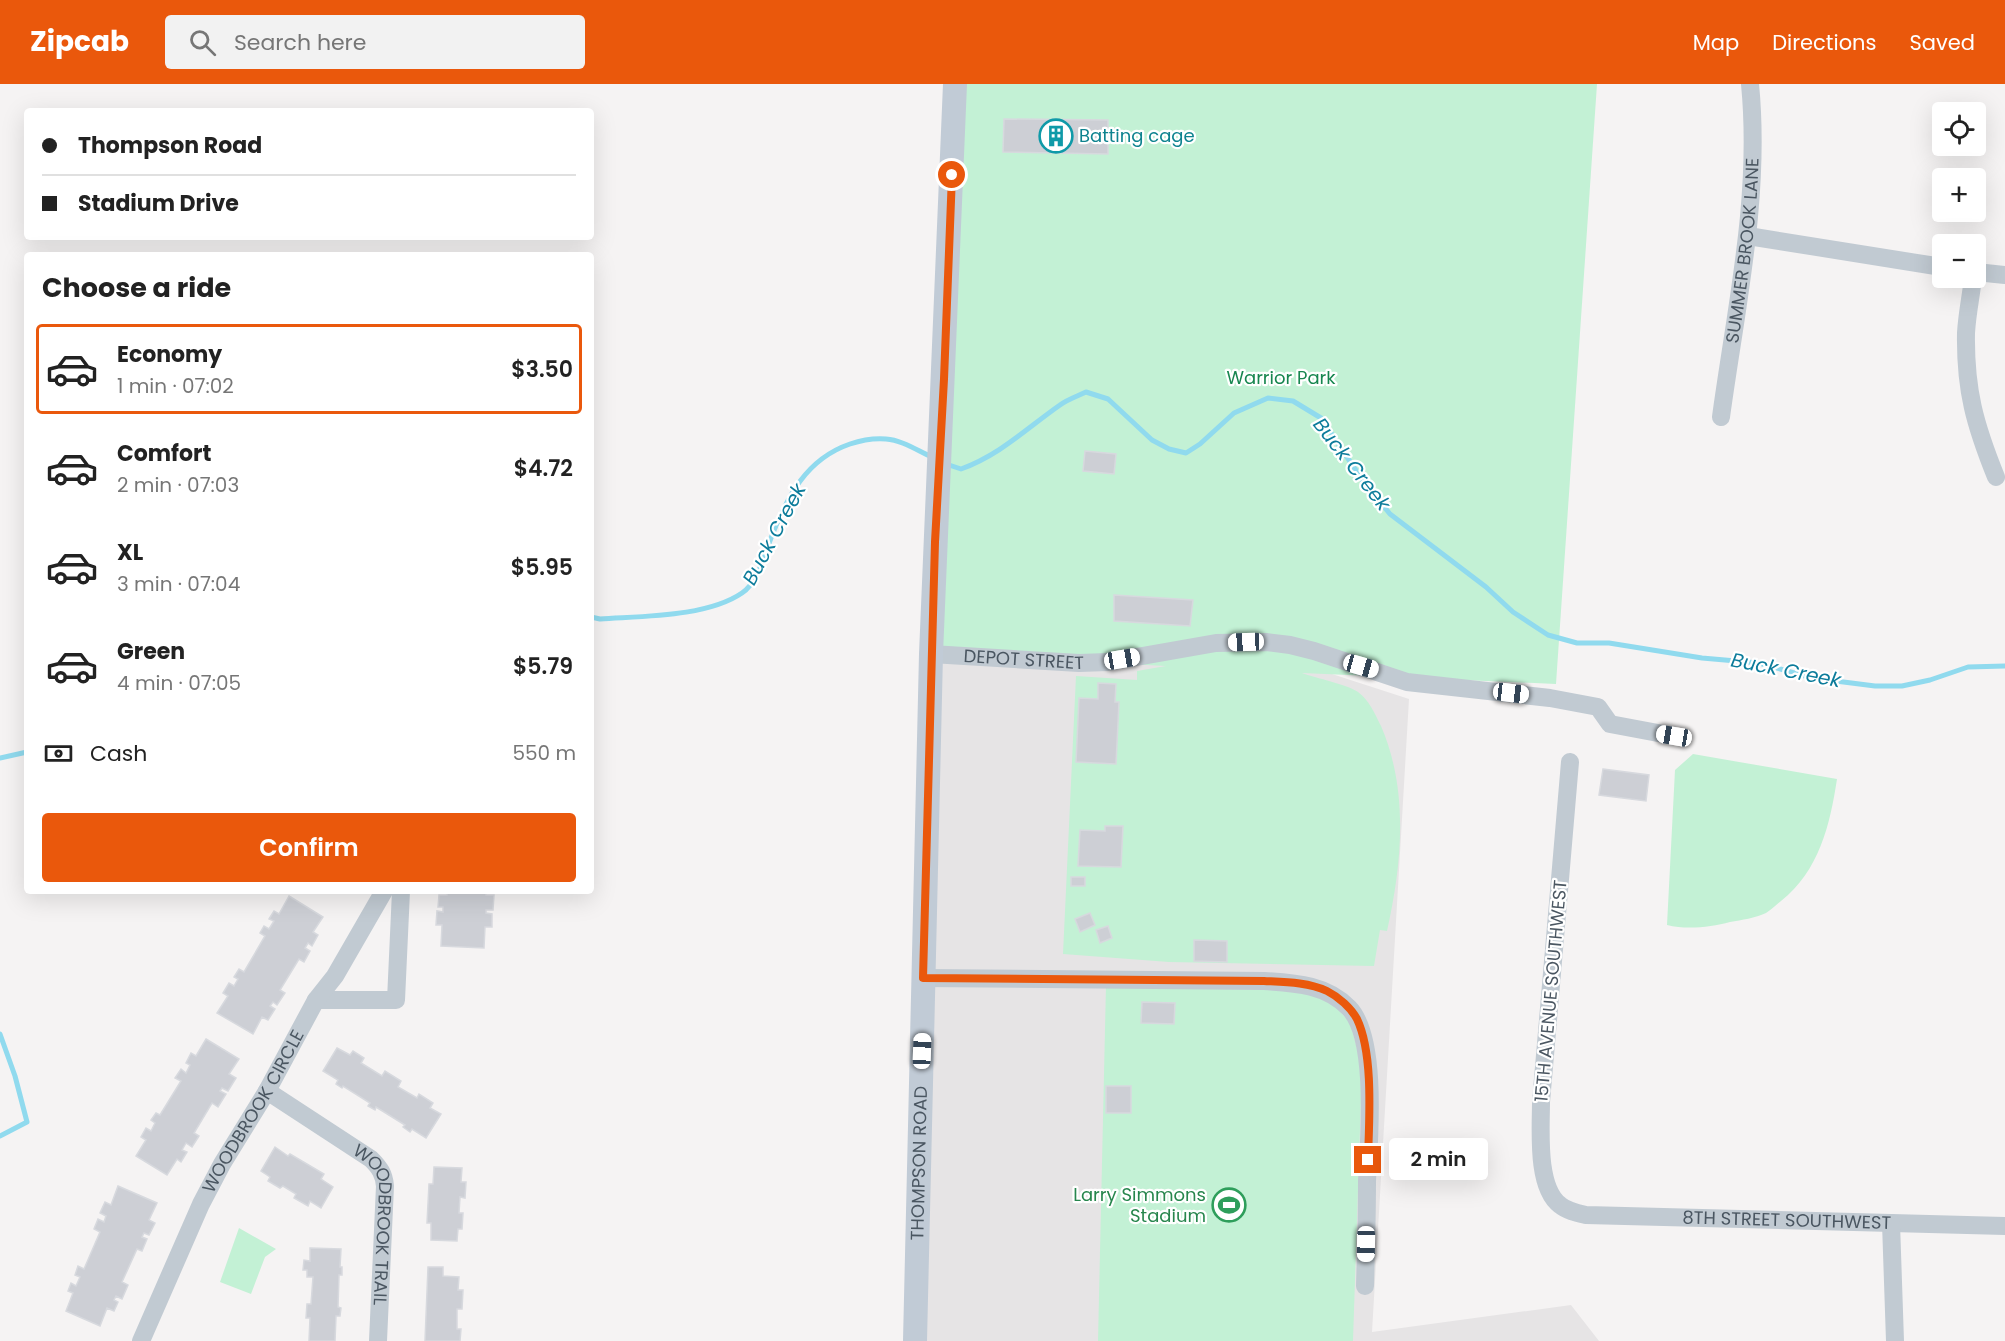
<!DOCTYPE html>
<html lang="en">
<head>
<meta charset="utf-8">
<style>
  :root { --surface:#fff; --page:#f2f2f2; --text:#222; --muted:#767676; --line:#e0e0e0; --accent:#ea580c }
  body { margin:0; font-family:Poppins,sans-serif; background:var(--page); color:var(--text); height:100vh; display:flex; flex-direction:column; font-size:22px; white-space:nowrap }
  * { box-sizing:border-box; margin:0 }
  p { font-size:20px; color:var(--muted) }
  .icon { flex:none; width:33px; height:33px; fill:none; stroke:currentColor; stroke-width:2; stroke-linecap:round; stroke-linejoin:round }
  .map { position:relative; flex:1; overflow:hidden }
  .sheet { position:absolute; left:24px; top:168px; width:570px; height:642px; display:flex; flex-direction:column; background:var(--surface); border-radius:6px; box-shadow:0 6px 24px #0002 }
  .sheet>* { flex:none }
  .top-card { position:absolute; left:24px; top:24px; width:570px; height:132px; border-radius:6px; box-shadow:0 6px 24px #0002; display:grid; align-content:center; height:132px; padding:0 18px; background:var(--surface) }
  .tools { position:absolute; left:1932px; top:18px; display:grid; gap:12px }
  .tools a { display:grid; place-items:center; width:54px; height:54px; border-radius:6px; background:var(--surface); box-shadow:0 6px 24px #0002; font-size:30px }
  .end { position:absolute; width:27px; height:27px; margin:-14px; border:8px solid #ea580c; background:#fff; box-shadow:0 0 0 3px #fff }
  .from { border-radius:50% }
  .bubble { position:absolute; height:42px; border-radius:6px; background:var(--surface); box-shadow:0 6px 24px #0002; font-size:20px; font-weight:600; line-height:42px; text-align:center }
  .car { position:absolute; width:18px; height:36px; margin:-18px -9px; border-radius:8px; box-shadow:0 0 4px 2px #0007; background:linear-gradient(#fff 24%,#345 0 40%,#fff 0 76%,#345 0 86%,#fff 0) }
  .top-card b { display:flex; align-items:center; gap:21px; height:57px; font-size:22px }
  .top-card b+b { border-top:2px solid var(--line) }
  .top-card i { width:15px; height:15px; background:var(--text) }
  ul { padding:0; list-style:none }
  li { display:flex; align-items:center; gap:18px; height:90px; margin:0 12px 9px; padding:0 6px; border:3px solid transparent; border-radius:6px }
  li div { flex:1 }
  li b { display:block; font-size:22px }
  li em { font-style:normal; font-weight:600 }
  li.on { border-color:var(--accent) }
  li>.icon { width:54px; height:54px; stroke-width:1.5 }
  h2 { padding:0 18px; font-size:27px; line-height:72px }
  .pay { display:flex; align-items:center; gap:15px; height:66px; padding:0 18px; font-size:22px }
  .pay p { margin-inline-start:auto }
  .button { display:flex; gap:12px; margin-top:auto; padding:12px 18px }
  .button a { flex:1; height:69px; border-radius:6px; background:var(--accent); color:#fff; font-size:24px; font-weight:600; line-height:69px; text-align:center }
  header { display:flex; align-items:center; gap:36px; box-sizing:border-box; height:84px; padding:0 30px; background:var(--accent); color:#fff }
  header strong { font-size:28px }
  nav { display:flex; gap:33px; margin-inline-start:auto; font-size:21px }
  .search { width:420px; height:54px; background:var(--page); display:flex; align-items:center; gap:15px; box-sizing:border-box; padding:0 21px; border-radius:6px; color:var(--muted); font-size:22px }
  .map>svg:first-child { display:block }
  .education { fill:#e6e4e5 }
  .green { fill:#c3f1d5 }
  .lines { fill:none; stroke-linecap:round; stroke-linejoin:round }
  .stream { stroke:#90daee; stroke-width:5 }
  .building { fill:#cdcfd5; stroke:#d7d9de; stroke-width:1.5 }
  .street { stroke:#c1cad2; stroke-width:18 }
  .secondary { stroke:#c1cbd6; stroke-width:24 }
  .route { stroke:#ea580c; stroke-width:8 }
  .labels { text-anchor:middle; stroke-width:4.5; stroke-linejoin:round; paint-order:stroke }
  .culture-label { font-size:18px; fill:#0d838f; stroke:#fff; text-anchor:start }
  .street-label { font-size:18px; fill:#4a5661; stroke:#fff }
  .park-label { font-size:18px; fill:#17864f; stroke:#fff }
  .leisure-label { font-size:18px; fill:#27864d; stroke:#fff; text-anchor:end }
  .water-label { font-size:20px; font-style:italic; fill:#0c7c9b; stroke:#fff }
</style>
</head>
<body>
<header>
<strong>Zipcab</strong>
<div class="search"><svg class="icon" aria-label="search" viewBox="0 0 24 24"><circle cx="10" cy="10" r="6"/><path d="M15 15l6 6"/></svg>Search here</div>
<nav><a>Map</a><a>Directions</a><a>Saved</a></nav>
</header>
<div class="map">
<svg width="2005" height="1257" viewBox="0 0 2005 1257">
  <rect width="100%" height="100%" fill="#f5f3f3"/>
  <polygon class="education" points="931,570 1292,577 1409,615 1372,1248 1571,1221 1599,1257 915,1257"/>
  <g class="green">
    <path d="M964,0H1597L1556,600L1302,589C1315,594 1349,601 1358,608C1369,616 1375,630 1381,642C1409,707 1402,780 1387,847L1380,846L1374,882L1169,878L1063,870L1076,592L1137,596V587L1166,582L931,570Z"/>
    <path d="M1693,670L1837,695C1830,741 1819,787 1781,817C1776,821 1771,826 1766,829C1755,834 1742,836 1730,838C1711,843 1687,846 1667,841L1675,686Z"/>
    <polygon points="1106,901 1297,906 1325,912 1350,938 1362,984 1353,1257 1098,1257"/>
    <polygon points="239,1144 276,1165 265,1173 251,1210 220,1198"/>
  </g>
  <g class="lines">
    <g class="stream">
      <path d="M946,380L961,385C1000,371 1027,344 1060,321C1068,315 1078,312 1086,308L1108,315L1152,356L1169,365L1186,369L1200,360L1234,329L1268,314L1293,317L1321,334L1363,397L1390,430L1486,503L1513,528L1548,551L1577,559H1609L1702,574L1759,579L1812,594L1875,602H1902L1930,596L1968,583L2005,582"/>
      <path d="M591,533L600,535C642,532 707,533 742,509C758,498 764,472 771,454C787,413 806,375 850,360C862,356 874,354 886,355C902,356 918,367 932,373"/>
      <polyline points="0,674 27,668"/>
      <polyline points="0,950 15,992 27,1038 0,1052"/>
    </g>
  </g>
  <g class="building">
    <polygon points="1004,35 1108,36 1108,70 1003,68"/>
    <polygon points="1085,367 1116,370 1114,390 1083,387"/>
    <polygon points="1114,511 1193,516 1190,542 1114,537"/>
    <polygon points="1098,599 1116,600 1115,618 1119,618 1116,680 1076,678 1079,614 1098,615"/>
    <polygon points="1603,685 1649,691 1646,717 1599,711"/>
    <polygon points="1105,742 1123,742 1121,783 1078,782 1080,746 1105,747"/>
    <rect x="1071" y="793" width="14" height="9"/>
    <polygon points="447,807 486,807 486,811 494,811 493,826 486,826 486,829 492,830 492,843 485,843 484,864 441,862 442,841 436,841 437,827 443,828 443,823 438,823 439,811 447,811"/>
    <polygon points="289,812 323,833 313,848 318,851 312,862 308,859 305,864 310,867 304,878 299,875 280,906 285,909 277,921 273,918 270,922 275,925 268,936 262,933 253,950 217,929 228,912 223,909 229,899 234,902 238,895 234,893 239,885 244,888 265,852 260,849 264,842 269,845 274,837 269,835 274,827 279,830"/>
    <polygon points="1090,829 1095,841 1080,848 1075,835"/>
    <polygon points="1108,842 1112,854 1100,859 1096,846"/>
    <polygon points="1194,856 1227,857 1227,878 1194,877"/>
    <polygon points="1142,918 1175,919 1174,940 1141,939"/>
    <polygon points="206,955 239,975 229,990 236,994 228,1007 222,1004 220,1007 226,1010 218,1023 212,1019 194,1049 199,1052 192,1063 186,1059 182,1066 187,1068 181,1078 177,1075 167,1091 136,1072 146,1056 141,1053 146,1044 151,1047 155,1039 151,1036 156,1029 160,1031 181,997 175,994 181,985 186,989 190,981 186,979 191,969 196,972"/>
    <polygon points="337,964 350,971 353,967 364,974 361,979 382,992 385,987 401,997 398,1003 417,1014 419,1010 433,1019 430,1024 441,1030 426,1054 412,1045 410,1048 403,1043 405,1041 376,1023 375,1026 368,1022 370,1019 343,1002 342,1004 336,1000 338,996 323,987"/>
    <rect x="1106" y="1002" width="25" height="27"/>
    <polygon points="275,1063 288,1072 290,1070 324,1090 321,1095 333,1103 321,1124 310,1117 308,1122 294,1114 296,1110 283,1102 280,1104 268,1097 270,1093 261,1087"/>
    <polygon points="434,1083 462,1084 461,1098 466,1098 465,1114 460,1113 459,1129 463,1129 462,1145 458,1145 457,1157 431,1156 431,1139 427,1139 429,1100 433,1100"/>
    <polygon points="118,1102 157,1119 149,1136 155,1139 149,1151 144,1149 142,1153 147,1155 142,1167 137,1165 122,1198 128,1201 122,1215 116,1212 114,1216 118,1218 114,1227 107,1224 100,1242 66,1227 73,1209 68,1207 71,1199 76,1202 80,1193 75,1191 78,1182 84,1185 100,1148 94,1145 98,1135 104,1138 106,1132 100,1129 105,1118 111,1121"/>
    <polygon points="310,1164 341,1165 340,1183 342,1183 342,1191 339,1191 338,1223 341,1224 340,1232 336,1232 335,1257 309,1257 310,1234 306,1234 307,1220 311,1220 313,1193 307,1193 307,1186 303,1186 304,1176 310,1177"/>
    <polygon points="428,1183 443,1183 443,1192 459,1193 458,1206 463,1206 462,1225 457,1225 457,1245 461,1245 460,1257 425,1257"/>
  </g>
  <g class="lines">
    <g class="street">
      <polyline points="1748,152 1942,183"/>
      <polyline points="1976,188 2005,191"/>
      <path d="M1973,194C1971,212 1967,230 1966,249C1965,306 1975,341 1996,393"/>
      <path id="s1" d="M1721,333C1736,223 1761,112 1750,0"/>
      <path id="s2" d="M931,570L1079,579L1108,578L1216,559L1266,558L1290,561L1314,567L1407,598L1550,614L1598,623L1610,640L1674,652"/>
      <path id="s3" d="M1570,678L1541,1018C1541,1045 1536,1103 1560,1121C1567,1127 1577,1129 1586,1131L2005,1142"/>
      <path d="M923,894L1264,897C1294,899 1326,900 1349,924C1378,954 1369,1056 1367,1097C1367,1132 1366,1167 1365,1202"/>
      <polyline points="316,916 396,916 401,807"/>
      <path id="s4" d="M267,1007L371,1075C380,1084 384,1090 385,1102L378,1257"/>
      <polyline points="1891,1139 1895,1257"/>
      <path id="s5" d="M141,1257L201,1120L222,1080L267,1007L316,916L335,892L384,807"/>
    </g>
    <path class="secondary" id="s6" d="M915,1257L931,570L955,0"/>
  </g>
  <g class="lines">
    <path class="route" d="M952,91L944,295L935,458L923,894L1264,897C1285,898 1308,898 1327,907C1339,913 1351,924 1357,935C1374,971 1369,1037 1368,1076"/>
  </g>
  <defs>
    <g id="building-ring" transform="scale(1.725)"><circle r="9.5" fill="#fff" stroke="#0f9aa8" stroke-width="1.5"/><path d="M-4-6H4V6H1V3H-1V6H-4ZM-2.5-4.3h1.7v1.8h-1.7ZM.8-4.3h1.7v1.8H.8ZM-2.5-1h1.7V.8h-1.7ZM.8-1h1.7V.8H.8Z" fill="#0f9aa8"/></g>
    <g id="stadium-ring" transform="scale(1.725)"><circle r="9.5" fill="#fff" stroke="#2e9e5b" stroke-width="1.5"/><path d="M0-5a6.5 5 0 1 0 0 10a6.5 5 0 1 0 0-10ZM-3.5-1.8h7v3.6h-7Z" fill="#2e9e5b"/></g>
  </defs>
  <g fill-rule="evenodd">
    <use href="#building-ring" x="1056" y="52"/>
    <use href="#stadium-ring" x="1229" y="1121"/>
  </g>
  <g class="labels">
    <g class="culture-label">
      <text x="1079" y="58">Batting cage</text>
    </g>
    <g class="street-label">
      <text dy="6" stroke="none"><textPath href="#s1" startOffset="168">SUMMER BROOK LANE</textPath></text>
      <text dy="6" stroke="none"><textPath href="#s2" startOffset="93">DEPOT STREET</textPath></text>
      <text transform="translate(1551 907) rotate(-85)" y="6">15TH AVENUE SOUTHWEST</text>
      <text dy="6" stroke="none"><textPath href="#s5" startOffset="256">WOODBROOK CIRCLE</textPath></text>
      <text dy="6" stroke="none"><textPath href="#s6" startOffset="178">THOMPSON ROAD</textPath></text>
      <text dy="6" stroke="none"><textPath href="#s3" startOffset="678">8TH STREET SOUTHWEST</textPath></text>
      <text dy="6" stroke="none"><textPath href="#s4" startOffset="190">WOODBROOK TRAIL</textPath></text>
    </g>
    <g class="park-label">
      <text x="1281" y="300">Warrior Park</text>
    </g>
    <g class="leisure-label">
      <text x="1206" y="1117">Larry Simmons<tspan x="1206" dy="21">Stadium</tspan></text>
    </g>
    <g class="water-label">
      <text transform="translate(1352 380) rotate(52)" y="7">Buck Creek</text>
      <text transform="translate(774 450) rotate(-62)" y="7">Buck Creek</text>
      <text transform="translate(1786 586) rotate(11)" y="7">Buck Creek</text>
    </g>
  </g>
</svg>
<div class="tools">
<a><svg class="icon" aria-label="locate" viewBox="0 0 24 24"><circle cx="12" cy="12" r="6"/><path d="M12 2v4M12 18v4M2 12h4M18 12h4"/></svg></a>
<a>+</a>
<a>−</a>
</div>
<i class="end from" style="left:952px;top:91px"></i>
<i class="end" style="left:1368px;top:1076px"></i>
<div class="bubble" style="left:1389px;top:1054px;width:99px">2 min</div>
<i class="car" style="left:1246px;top:558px;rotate:268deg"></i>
<i class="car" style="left:1122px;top:575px;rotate:80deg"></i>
<i class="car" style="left:1361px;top:582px;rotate:106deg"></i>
<i class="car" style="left:1511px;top:609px;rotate:97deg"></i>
<i class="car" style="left:1674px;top:652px;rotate:280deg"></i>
<i class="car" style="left:922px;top:967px;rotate:2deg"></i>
<i class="car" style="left:1366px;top:1160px;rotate:181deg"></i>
<div class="top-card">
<b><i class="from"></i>Thompson Road</b>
<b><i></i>Stadium Drive</b>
</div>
<section class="sheet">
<h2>Choose a ride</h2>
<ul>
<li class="on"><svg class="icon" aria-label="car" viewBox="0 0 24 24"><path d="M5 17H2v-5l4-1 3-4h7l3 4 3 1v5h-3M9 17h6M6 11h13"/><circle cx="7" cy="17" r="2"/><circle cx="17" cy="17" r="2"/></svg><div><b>Economy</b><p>1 min · 07:02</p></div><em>$3.50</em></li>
<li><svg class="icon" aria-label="car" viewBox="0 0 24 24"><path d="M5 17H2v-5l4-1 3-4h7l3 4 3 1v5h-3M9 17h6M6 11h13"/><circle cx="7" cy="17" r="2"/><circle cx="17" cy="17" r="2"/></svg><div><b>Comfort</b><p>2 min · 07:03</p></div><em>$4.72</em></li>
<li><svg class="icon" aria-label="car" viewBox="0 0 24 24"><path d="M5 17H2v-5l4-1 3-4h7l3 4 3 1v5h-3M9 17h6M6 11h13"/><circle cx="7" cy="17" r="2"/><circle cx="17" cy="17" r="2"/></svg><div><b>XL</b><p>3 min · 07:04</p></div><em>$5.95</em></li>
<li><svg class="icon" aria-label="car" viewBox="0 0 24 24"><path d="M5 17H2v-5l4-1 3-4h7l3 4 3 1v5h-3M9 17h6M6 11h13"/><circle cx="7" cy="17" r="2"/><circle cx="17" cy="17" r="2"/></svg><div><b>Green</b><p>4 min · 07:05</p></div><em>$5.79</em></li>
</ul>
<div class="pay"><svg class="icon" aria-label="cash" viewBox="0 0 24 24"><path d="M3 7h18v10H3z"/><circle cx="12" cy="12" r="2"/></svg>Cash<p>550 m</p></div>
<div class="button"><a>Confirm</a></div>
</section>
</div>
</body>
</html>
